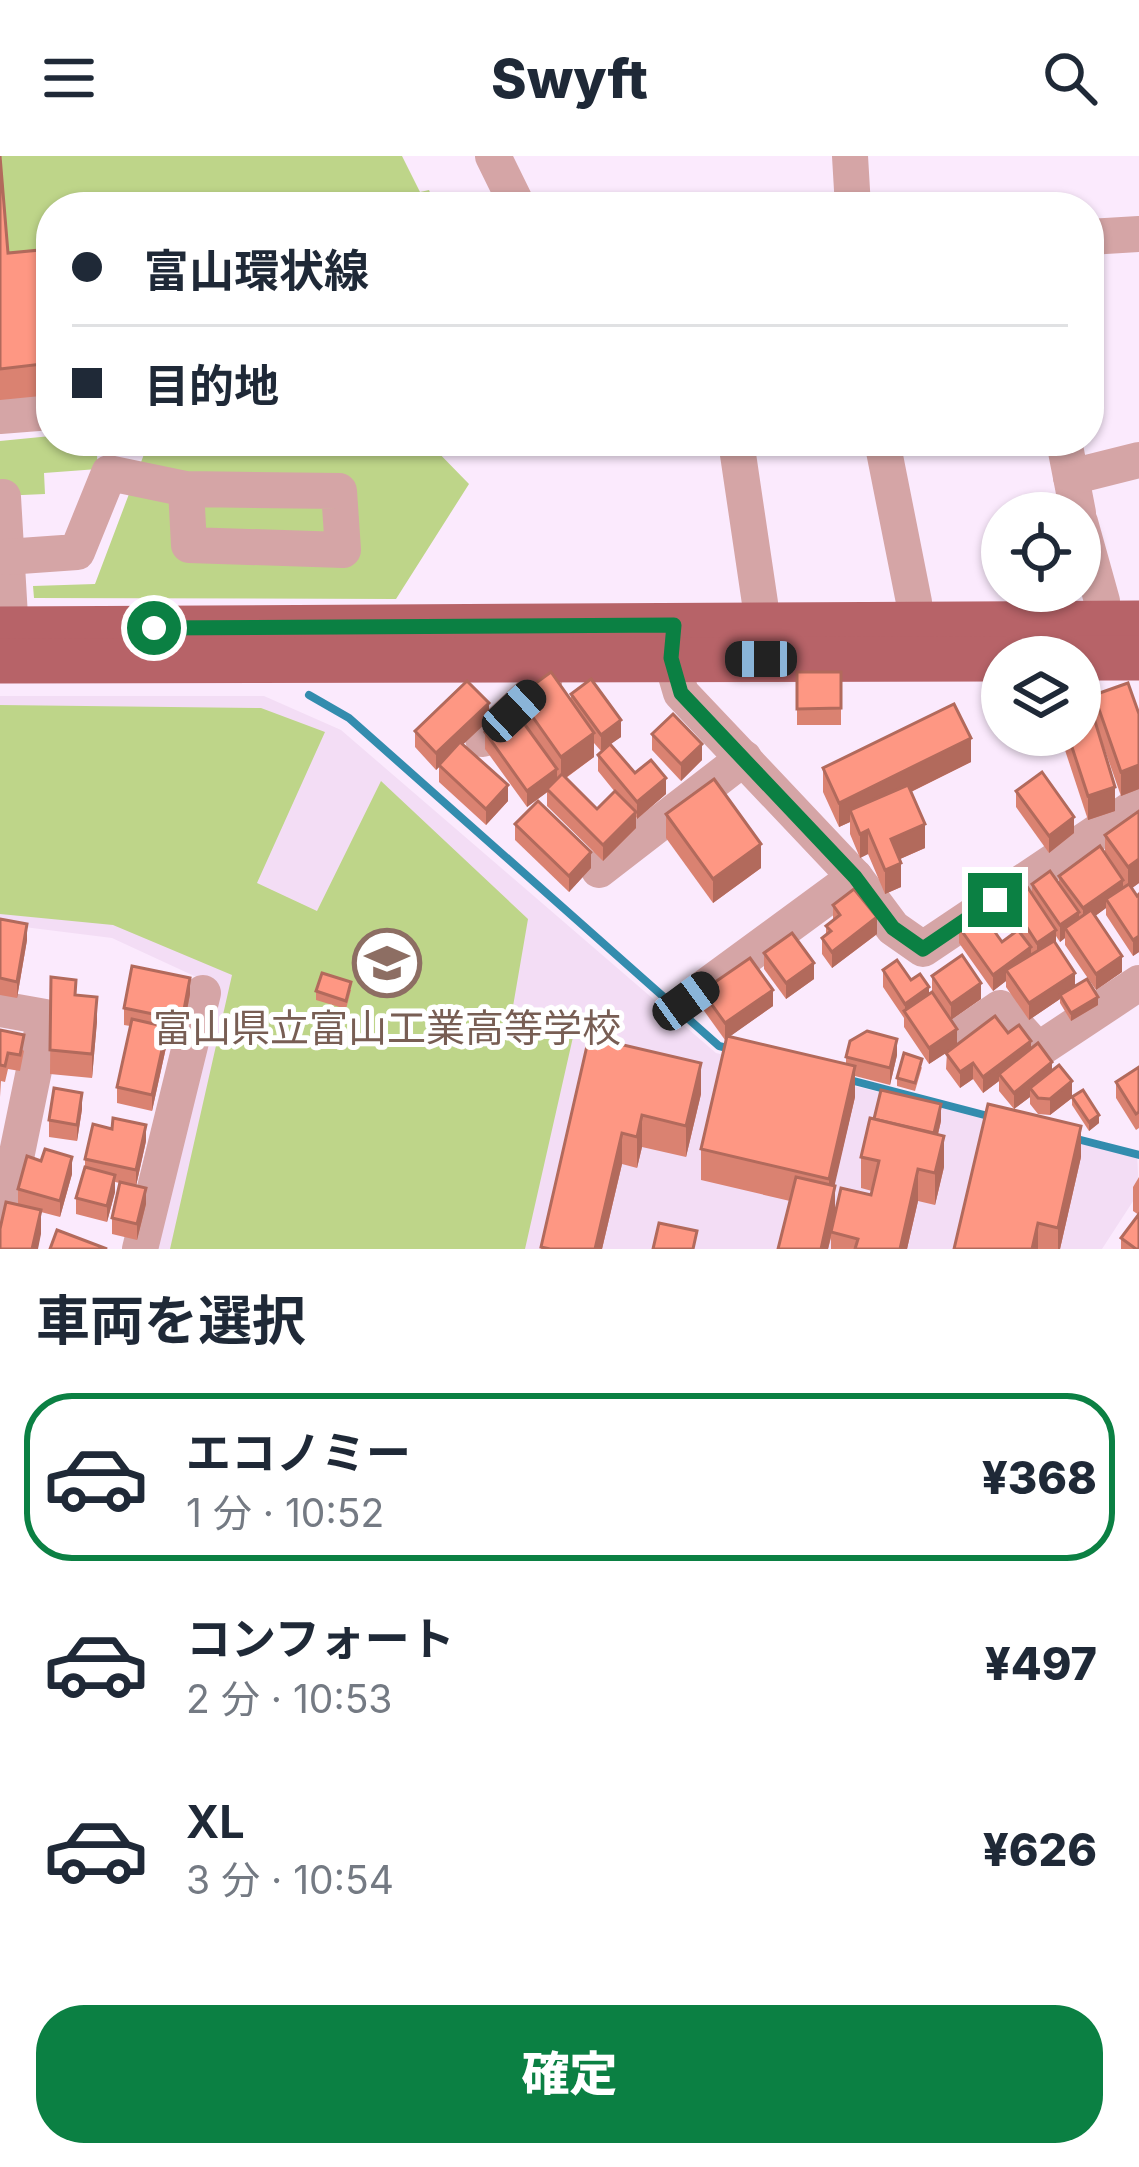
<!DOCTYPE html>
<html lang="ja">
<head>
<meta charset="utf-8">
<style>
  :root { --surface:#fff; --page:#f2f2f3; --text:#1f2937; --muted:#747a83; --line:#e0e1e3; --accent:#0b8043 }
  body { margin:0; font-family:Inter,"Noto Sans JP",sans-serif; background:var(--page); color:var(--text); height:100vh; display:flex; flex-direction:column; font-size:45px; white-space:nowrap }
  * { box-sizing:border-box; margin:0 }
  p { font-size:39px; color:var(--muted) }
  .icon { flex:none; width:66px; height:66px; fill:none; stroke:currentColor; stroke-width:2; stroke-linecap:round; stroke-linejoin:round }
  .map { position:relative; height:1093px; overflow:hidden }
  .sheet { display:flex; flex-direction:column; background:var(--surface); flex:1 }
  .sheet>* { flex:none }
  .hud { position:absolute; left:36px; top:36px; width:1068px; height:264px; border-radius:48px; box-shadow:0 3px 9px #0004; display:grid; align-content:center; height:264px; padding:0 36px; background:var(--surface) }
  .tools { position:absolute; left:981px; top:336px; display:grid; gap:24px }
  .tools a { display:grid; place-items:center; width:120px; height:120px; border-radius:50%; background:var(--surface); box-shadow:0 3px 9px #0004; font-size:60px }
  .end { position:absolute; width:54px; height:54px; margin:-27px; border:15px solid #0b8043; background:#fff; box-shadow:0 0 0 6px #fff }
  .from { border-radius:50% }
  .car { position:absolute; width:36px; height:72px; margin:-36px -18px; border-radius:15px; box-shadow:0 0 9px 3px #0007; background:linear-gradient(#222 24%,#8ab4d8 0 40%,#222 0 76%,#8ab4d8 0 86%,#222 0) }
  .hud b { display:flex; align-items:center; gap:42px; height:114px; font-size:45px }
  .hud b+b { border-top:3px solid var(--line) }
  .hud i { width:30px; height:30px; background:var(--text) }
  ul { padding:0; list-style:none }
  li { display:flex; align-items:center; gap:36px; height:168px; margin:0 24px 18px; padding:0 12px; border:6px solid transparent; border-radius:48px }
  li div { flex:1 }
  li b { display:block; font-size:45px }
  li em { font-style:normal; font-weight:800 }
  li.selected { border-color:var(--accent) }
  li>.icon { width:108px; height:108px; stroke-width:1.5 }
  h2 { padding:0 36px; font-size:54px; line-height:144px }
  .action { display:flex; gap:24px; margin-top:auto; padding:24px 36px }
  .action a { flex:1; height:138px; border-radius:48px; background:var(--accent); color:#fff; font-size:48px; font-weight:800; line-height:138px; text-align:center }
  header { display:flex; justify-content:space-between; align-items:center; height:156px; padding:0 36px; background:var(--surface); font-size:54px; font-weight:800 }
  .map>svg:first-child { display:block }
  .built { fill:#f3ddf5 }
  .green { fill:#bed589 }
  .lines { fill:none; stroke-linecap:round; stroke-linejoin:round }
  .stream { stroke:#338cae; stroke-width:8 }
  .minor { stroke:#d5a5a6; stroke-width:36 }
  .major { stroke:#b76368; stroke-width:45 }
  .wall { fill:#da8271; fill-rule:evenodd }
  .shaded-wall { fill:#b26a5c }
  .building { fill:#fe9783; stroke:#b26a5c; stroke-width:3 }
  .route { stroke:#0b8043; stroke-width:15 }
  .labels { text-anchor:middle; stroke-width:10; stroke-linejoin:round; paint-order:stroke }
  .education-label { font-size:39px; fill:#785e54; stroke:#fff }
</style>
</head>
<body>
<header><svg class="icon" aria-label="menu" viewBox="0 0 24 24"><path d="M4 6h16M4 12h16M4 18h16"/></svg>Swyft<svg class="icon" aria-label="search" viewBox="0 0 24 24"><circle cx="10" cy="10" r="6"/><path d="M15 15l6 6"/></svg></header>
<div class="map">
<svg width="1139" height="1093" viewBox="0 0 1139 1093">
  <rect width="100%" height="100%" fill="#fbeafd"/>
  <polygon class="built" points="0,540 264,540 341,574 716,897 1137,998 1139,1036 1102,1093 150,1093 218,831 112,782 0,768"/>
  <g class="green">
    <polygon points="0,0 402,0 420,36 429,34 436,51 51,51 51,124 8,128"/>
    <polygon points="51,280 51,285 96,285 98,313 44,317 45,338 0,340 0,285"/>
    <polygon points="149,285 427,285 469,328 396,443 34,442 33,430 95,428"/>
    <polygon points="0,549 261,552 325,576 257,727 317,755 381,625 528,763 511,862 573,881 525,1093 170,1093 232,819 113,769 0,758"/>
  </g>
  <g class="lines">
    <g class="stream">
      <polyline points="309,539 349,562 719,890 731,893"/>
      <polyline points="850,924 992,961"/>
      <polyline points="1077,983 1139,999"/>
    </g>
    <g class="minor">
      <polyline points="493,0 518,51"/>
      <polyline points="850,0 853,51"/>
      <polyline points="1089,81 1139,78"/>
      <polyline points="0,260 51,256"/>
      <polyline points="736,285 760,447 761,493"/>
      <polyline points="882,285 914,446 915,494"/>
      <polyline points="1064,285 1078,357"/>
      <polyline points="1071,321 1139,304"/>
      <polyline points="3,341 12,495"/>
      <polyline points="1080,366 1102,445 1100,492"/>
      <polyline points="6,401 77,396 109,317 186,333 339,335 343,394 189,389 186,333"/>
      <polyline points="673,478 671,503 681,537 855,721 893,772 923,793 1139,648"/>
      <polyline points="483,583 544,526 546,513"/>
      <polyline points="599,714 744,602"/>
      <polyline points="686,845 855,721"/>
      <polyline points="0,853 45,861 8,1041 0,1054"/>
      <polyline points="961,879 1000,852 1038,894 1139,827"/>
      <polyline points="140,1093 203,837"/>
    </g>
    <g class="major">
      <polyline points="0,473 1139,467"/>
      <polyline points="1080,502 1139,502"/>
      <polyline points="0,505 1002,503"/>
    </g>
  </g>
  <g class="wall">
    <polygon points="0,0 8,97 51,93 51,239 0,244"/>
    <rect x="797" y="516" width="44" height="53"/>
    <path d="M571,538L621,581L610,588L635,617L666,638L637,663L636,661V672L603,705L547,650V636L527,651L485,593V576L518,559V540L571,545ZM594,587L601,595L598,599V615L615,636L597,653L566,622L594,601Z"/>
    <polygon points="1094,539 1139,558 1139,633 1121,640 1094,563"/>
    <polygon points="489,564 463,588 508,645 486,669 439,626 439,611 436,614 415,591 415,575"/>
    <polygon points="652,578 702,604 681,625 652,594"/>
    <polygon points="1060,579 1080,579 1115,655 1088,664"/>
    <polygon points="971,606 911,636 925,692 900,703 901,731 885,738 868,698 860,702 850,678 850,666 839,671 823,636 823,612"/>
    <polygon points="1016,635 1074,677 1049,697 1016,651"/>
    <polygon points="1139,655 1139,727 1132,732 1137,740 1139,738 1139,796 1133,800 1106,759 1106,752 1095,760 1122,816 1096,834 1065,789 1065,782 1060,786 1056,780 1056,788 1075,830 1098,849 1071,865 1060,847 1060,843 1029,864 1006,831 1006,825 993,835 959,787 959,771 1002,786 1018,774 1004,752 1004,736 1032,737 1032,728 1059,728 1059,720 1105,697 1105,679"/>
    <polygon points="666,658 761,712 713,747 666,682"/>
    <polygon points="515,668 591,712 569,736 515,684"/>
    <polygon points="833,749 877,778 832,812 822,798 822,782 826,778 826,770 833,765"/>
    <polygon points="0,763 27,784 17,842 0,839"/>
    <polygon points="764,797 814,823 786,843 764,813"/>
    <polygon points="883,814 911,824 929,838 932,836 932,820 981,843 951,864 957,889 1008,877 1031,893 1052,914 1072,942 1050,959 1038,958 1030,948 1030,941 1014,953 999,935 999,925 983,937 973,923 960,932 946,913 947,896 929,908 904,871 904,862 883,831"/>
    <polygon points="51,821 76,840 97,865 92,922 50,918"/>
    <polygon points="351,834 346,853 316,844 316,835"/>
    <polygon points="702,835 773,850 730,880 846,908 846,901 897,899 890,929 855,920 855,941 834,1029 835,1056 871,1039 872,1035 861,1032 861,1001 941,965 938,978 944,1011 935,1049 918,1045 907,1093 831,1093 831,1082 828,1093 778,1093 790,1045 701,1024 701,993 727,882 725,884 702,852"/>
    <polygon points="190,838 182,881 167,877 167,887 152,955 117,947 117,931 130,870 124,869 124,852"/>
    <polygon points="0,874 24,895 20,915 8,913 5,926 1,925 0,941"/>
    <polygon points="589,881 701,938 686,1001 642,991 637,1012 622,1008 602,1093 541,1093"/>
    <polygon points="922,911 915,935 897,930 897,922"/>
    <polygon points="1139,911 1139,972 1136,974 1116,942 1116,926"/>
    <polygon points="1072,941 1099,967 1089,975 1072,949"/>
    <polygon points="82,953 77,985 49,981 49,964"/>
    <polygon points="146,985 136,1030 146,1048 137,1084 112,1078 112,1062 120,1027 115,1026 115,1036 107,1066 76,1058 76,1042 85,1011 85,1003"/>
    <polygon points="1081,1001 1060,1093 954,1093"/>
    <polygon points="72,1018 60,1061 41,1056 41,1078 18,1049 18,1033"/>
    <polygon points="1139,1021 1139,1093 1121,1093 1121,1082 1139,1059 1133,1055 1133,1031"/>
  </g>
  <g class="shaded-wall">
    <polygon points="489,547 489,564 436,614 436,597"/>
    <polygon points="621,564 621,581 601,595 601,579"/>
    <polygon points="594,577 594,601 561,625 561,601"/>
    <polygon points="971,582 971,606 854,664 850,654 850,666 839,671 839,647"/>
    <polygon points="702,588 702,604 681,625 681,608"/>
    <polygon points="1139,609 1139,633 1121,640 1121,616"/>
    <polygon points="557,613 557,629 527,651 527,635"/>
    <polygon points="666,622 666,638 637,663 637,646"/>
    <polygon points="508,629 508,645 486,669 486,653"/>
    <polygon points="1115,631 1115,655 1088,664 1088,640"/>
    <polygon points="636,656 636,672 603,705 603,689"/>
    <polygon points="1074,661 1074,677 1049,697 1049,680"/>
    <polygon points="925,668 925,692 891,707 891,683"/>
    <polygon points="868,674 868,698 860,702 860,678"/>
    <polygon points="761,688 761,712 713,747 713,723"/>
    <polygon points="591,696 591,712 569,736 569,720"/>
    <polygon points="1139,703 1139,727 1128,735 1128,711"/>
    <polygon points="901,707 901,731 885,738 885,714"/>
    <polygon points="1123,724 1123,740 1106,743 1106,752 1083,769 1083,752"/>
    <polygon points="1079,756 1079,772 1065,772 1065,782 1060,786 1060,769"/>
    <polygon points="877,761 877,778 832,812 832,796"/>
    <polygon points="27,768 27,784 17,842 17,826"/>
    <polygon points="1056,774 1056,791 1037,803 1037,787"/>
    <polygon points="1139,780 1139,796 1133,800 1133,784"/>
    <polygon points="1031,791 1031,808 1006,814 1006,825 993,835 993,819"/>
    <polygon points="1122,800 1122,816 1096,834 1096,818"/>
    <polygon points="814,807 814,823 786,843 786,827"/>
    <polygon points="1075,817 1075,833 1060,839 1060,843 1029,864 1029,847"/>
    <polygon points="190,822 190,838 182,881 182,864"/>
    <polygon points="981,827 981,843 951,864 951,848"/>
    <polygon points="929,831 929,848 905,857 905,848"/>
    <polygon points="773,834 773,850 725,884 725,867"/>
    <polygon points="97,841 97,865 92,922 92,898"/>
    <polygon points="1098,841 1098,849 1071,865 1071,857"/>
    <polygon points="167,871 167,887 152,955 152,939"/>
    <polygon points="957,873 957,890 929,908 929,892"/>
    <polygon points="897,883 897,899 890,929 890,912"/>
    <polygon points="1031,885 1031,901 999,918 999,925 983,937 983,921"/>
    <polygon points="1052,906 1052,922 1030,932 1030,941 1014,953 1014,937"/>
    <polygon points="701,907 701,938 686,1001 686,970"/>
    <polygon points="973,907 973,923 960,932 960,916"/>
    <polygon points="855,910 855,941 829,1054 829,1023"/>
    <polygon points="1072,925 1072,942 1050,959 1050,943"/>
    <polygon points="82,937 82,953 77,985 77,969"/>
    <polygon points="941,948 941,965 933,999 933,983"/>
    <polygon points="642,959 642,991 637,1012 637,981"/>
    <polygon points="1099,959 1099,967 1089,975 1089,966"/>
    <polygon points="146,969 146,985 136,1030 136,1014"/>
    <polygon points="1081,970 1081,1001 1060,1093 1058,1093 1058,1072"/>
    <polygon points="622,977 622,1008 602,1093 595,1093"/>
    <polygon points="944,980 944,1011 935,1049 935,1017"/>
    <polygon points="72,1001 72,1018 60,1061 60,1045"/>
    <polygon points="918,1013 918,1045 907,1093 900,1093"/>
    <polygon points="115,1019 115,1036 107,1066 107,1050"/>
    <polygon points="835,1030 835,1061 828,1093 821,1093"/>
    <polygon points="146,1032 146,1048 137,1084 137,1068"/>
    <polygon points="41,1054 41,1078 38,1093 32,1093"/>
    <polygon points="1038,1067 1038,1093 1032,1093"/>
  </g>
  <g class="building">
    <polygon points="0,0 8,97 51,93 51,207 0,213"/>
    <polygon points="551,516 594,577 561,601 518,540"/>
    <polygon points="797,516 841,516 841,552 797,553"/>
    <polygon points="1080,516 1115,631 1088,640 1068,579 1080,579"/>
    <polygon points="591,523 621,564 601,579 571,538"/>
    <polygon points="467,525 489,547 436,597 415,575"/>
    <polygon points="1128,527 1139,558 1139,609 1121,616 1094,539"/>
    <polygon points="954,548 971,582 839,647 823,612"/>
    <polygon points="515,555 557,613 527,635 485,576"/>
    <polygon points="673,558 702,588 681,608 652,578"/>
    <polygon points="460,586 508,629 486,653 439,609"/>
    <polygon points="610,588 635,617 651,604 666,622 637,646 598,599"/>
    <polygon points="1042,616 1074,661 1049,680 1016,635"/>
    <polygon points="562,618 597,653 615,635 636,656 603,689 547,633"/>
    <polygon points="714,623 761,688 713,723 666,658"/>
    <polygon points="908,629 925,668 891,683 901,707 885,714 868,674 860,678 850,654"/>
    <polygon points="538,645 591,696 569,720 515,668"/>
    <polygon points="1139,655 1139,703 1128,711 1105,679"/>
    <polygon points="1100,690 1123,724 1083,752 1059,720"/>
    <polygon points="1050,715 1079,756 1060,769 1032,728"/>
    <polygon points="1022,723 1056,774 1037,787 1004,736"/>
    <polygon points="1129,728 1137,740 1139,738 1139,780 1133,784 1106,743"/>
    <polygon points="854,733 877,761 832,796 822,782 831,775 826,770 840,759 833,749"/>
    <polygon points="1091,754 1122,800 1096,818 1065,772"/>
    <polygon points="980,755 1002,786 1018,774 1031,791 993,819 959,771"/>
    <polygon points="0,763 27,768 17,826 0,822"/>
    <polygon points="792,777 814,807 786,827 764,797"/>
    <polygon points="1054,785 1075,817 1029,847 1006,814"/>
    <polygon points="962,799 981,827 951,848 932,820"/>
    <polygon points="750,802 773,834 725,867 702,835"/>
    <polygon points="897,804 911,824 920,818 929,831 905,848 883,814"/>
    <polygon points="132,810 190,822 182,864 124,852"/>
    <polygon points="322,817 351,826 346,845 316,835"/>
    <polygon points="51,821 76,824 75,839 97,841 92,898 50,894"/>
    <polygon points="1087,823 1098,841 1071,857 1060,839"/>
    <polygon points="932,836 957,873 929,892 904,855"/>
    <polygon points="995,860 1008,877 1019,869 1031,885 983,921 973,907 960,916 946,897"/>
    <polygon points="132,863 167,871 152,939 117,931"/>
    <polygon points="0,874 24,879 20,899 8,897 5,910 0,909"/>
    <polygon points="867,875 897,883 890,912 846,901 850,885"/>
    <polygon points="727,880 855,910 829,1023 701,993"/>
    <polygon points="589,881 701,907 686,970 642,959 637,981 622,977 595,1093 550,1093 541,1091"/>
    <polygon points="1038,887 1052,906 1014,937 999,918"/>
    <polygon points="904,897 922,903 915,927 897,922"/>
    <polygon points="1059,909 1072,925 1050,943 1038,942 1030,932"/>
    <polygon points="1139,911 1139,956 1136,958 1116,926"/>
    <polygon points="54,932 82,937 77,969 49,964"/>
    <polygon points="881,934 941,948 934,977 874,963"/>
    <polygon points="1083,934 1099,959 1089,966 1072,941"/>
    <polygon points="988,948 1081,970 1058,1072 1038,1067 1032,1093 954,1093"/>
    <polygon points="113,962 146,969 136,1014 85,1003 93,968 112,973"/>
    <polygon points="870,962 944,980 935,1017 918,1013 900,1093 855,1093 858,1083 831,1076 841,1032 871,1039 879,1005 861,1001"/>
    <polygon points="45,993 72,1001 60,1045 18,1033 27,1000 41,1005"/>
    <polygon points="85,1011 115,1019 107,1050 76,1042"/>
    <polygon points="796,1021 835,1030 821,1093 778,1093"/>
    <polygon points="120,1026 146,1032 137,1068 112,1062"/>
    <polygon points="6,1046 41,1054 32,1093 0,1093 0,1073"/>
    <polygon points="1139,1058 1139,1093 1136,1093 1121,1082"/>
    <polygon points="659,1067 697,1075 693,1093 653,1093"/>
    <polygon points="57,1074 107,1093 50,1093"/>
  </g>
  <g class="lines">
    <polyline class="route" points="154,472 674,469 671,502 681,537 855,721 893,772 923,793 995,744"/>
  </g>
  <defs>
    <g id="school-ring" transform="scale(3.45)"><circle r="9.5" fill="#fff" stroke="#8d6e63" stroke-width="1.5"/><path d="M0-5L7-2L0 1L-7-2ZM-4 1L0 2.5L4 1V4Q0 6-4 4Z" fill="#8d6e63"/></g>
  </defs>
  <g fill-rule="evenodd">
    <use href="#school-ring" x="387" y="807"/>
  </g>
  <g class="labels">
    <g class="education-label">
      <text x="387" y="886">富山県立富山工業高等学校</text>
    </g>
  </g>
</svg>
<div class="tools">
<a><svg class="icon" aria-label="locate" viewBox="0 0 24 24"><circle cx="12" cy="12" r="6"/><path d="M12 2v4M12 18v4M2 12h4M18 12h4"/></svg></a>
<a><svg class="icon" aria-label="layers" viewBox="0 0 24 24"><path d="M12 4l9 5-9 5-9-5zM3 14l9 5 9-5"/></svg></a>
</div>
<i class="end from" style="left:154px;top:472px"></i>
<i class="end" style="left:995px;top:744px"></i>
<i class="car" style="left:761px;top:503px;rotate:270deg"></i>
<i class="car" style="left:514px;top:555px;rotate:47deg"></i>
<i class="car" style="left:686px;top:845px;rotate:54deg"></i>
<div class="hud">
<b><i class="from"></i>富山環状線</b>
<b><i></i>目的地</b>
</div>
</div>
<section class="sheet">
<h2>車両を選択</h2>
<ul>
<li class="selected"><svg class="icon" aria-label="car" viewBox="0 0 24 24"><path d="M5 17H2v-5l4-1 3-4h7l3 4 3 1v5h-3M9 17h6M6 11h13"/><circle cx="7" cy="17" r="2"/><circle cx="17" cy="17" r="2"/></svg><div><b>エコノミー</b><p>1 分 · 10:52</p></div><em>¥368</em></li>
<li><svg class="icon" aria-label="car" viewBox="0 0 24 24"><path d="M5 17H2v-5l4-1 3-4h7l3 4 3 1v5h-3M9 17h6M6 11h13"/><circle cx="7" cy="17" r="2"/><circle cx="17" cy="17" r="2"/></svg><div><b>コンフォート</b><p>2 分 · 10:53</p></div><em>¥497</em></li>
<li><svg class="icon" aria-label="car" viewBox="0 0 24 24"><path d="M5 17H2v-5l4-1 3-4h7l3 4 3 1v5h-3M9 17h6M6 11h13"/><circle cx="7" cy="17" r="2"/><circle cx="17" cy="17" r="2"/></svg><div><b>XL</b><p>3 分 · 10:54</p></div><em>¥626</em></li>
</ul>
<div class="action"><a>確定</a></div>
</section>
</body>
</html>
